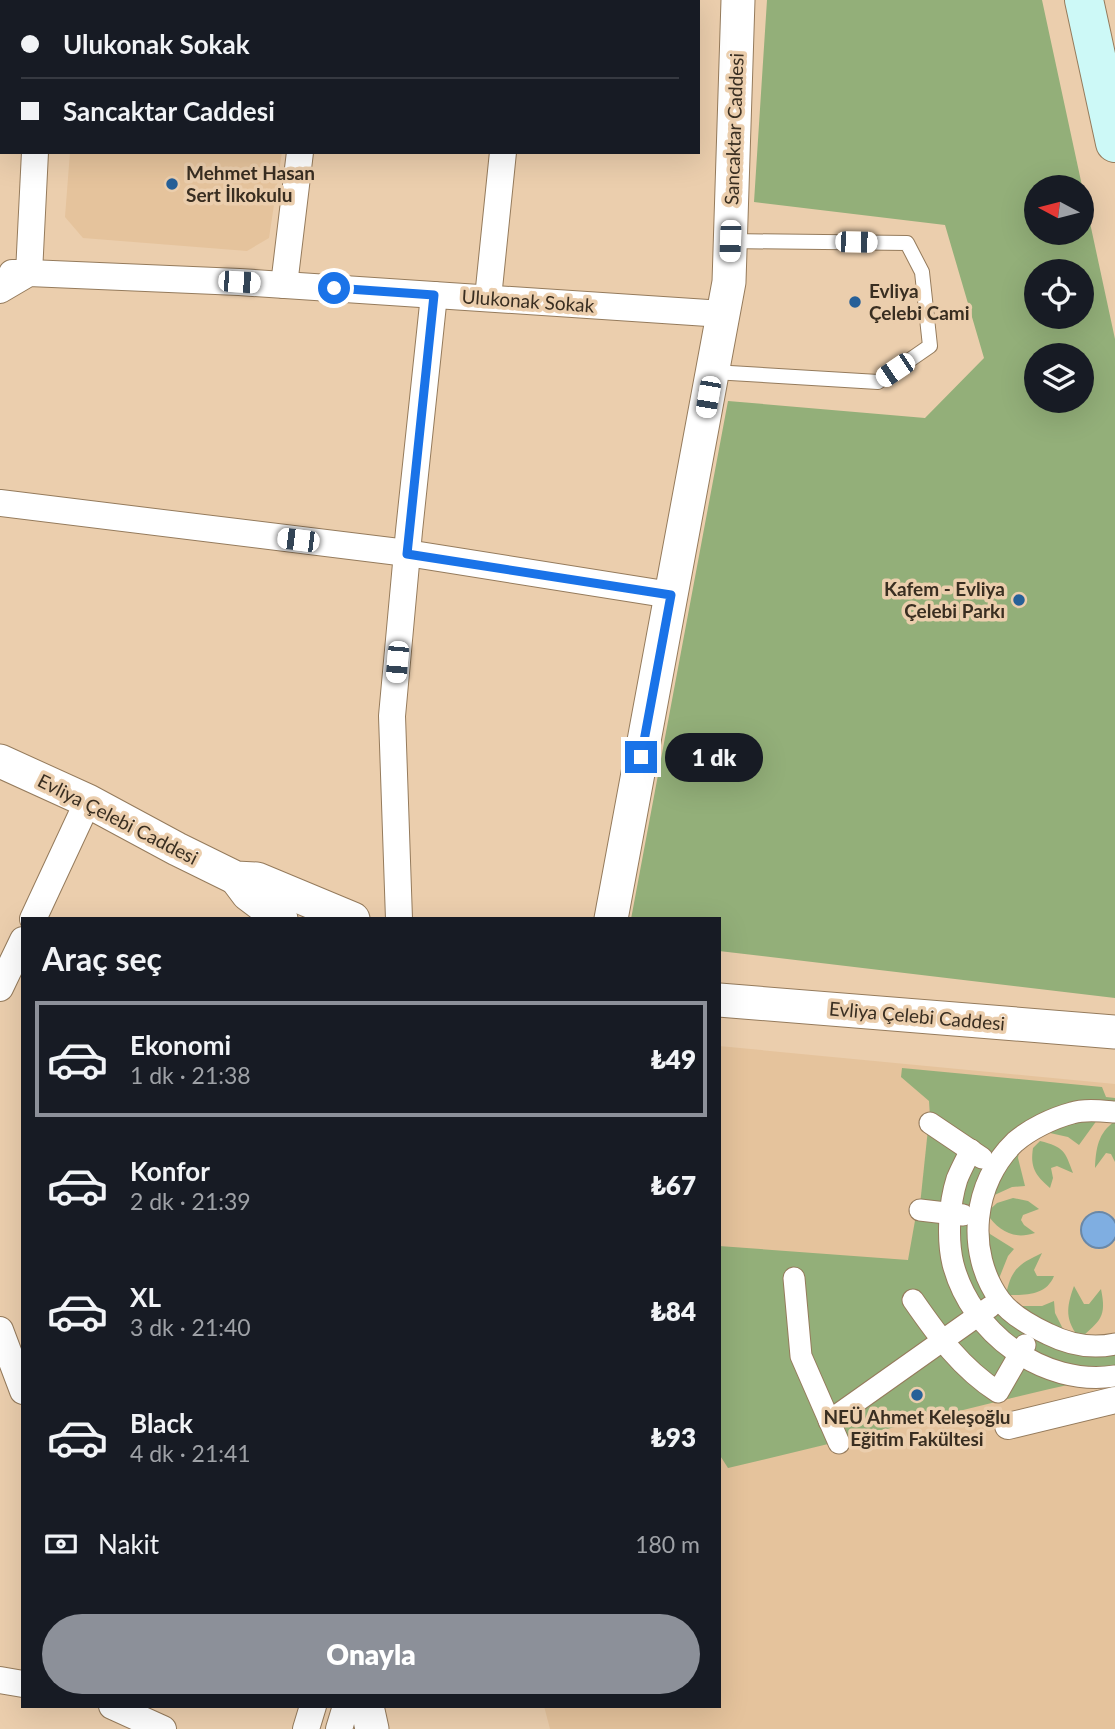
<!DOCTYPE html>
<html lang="tr">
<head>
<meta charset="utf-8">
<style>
  :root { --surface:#171b24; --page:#242831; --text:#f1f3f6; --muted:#9ea1a6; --line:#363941; --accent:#8c9099 }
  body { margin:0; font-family:Lato,sans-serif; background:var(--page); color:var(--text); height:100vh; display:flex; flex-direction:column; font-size:26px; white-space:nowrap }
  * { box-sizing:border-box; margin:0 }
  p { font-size:23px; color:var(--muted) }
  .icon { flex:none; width:38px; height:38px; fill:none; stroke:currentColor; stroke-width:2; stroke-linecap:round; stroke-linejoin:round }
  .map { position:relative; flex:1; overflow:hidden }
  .side { position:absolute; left:21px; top:917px; width:700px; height:791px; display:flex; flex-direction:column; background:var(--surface); border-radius:0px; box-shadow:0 7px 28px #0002 }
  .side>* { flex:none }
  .top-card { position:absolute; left:0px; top:0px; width:700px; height:154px; box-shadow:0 7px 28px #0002; display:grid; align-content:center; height:154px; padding:0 21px; background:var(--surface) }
  .needle { width:46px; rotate:277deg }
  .tools { position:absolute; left:1024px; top:175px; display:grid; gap:14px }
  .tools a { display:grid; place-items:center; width:70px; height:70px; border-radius:50%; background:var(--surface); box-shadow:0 7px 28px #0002; font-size:35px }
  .end { position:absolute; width:32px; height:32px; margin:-16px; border:9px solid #1a73e8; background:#fff; box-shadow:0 0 0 4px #fff }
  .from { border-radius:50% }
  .bubble { position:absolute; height:49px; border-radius:24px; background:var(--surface); box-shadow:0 7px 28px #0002; font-size:23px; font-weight:800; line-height:49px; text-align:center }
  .car { position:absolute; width:21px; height:42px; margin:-21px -10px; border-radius:9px; box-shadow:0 0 5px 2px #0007; background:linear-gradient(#fff 24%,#345 0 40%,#fff 0 76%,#345 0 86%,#fff 0) }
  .top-card b { display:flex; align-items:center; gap:24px; height:66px; font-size:26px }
  .top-card b+b { border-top:2px solid var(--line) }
  .top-card i { width:18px; height:18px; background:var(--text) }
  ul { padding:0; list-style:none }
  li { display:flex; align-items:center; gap:21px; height:116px; margin:0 14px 10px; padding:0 7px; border:4px solid transparent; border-radius:0px }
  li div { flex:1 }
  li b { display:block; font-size:26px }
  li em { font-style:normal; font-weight:800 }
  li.active { border-color:var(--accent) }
  li>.icon { width:63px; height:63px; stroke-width:1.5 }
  h2 { padding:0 21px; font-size:32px; line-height:84px }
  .pay { display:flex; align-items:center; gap:18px; height:77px; padding:0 21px; font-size:26px }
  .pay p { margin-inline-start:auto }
  .button { display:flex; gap:14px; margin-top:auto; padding:14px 21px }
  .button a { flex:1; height:80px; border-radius:42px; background:var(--accent); color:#fff; font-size:28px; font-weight:800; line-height:80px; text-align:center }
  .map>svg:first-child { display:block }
  .built { fill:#e5c39c }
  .green { fill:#93af79; fill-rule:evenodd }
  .water { fill:#7faee1; stroke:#6a88a7; stroke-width:2 }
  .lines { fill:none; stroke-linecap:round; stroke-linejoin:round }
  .service-casing { stroke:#957b5c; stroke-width:16 }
  .pedestrian-casing { stroke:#957b5c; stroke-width:23 }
  .minor-casing { stroke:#957b5c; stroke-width:28 }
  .tertiary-casing { stroke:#957b5c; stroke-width:35 }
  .secondary-casing { stroke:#957b5c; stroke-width:40 }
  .service { stroke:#fff; stroke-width:14 }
  .pedestrian { stroke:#fff; stroke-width:21 }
  .minor { stroke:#fff; stroke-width:26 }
  .tertiary { stroke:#fff; stroke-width:33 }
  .secondary { stroke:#cdf9f7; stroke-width:38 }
  .route { stroke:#1a73e8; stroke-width:9 }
  .poi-dot { fill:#276098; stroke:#ebcead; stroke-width:2.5 }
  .labels { text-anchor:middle; stroke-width:7; stroke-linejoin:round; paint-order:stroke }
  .street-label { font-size:19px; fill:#392e21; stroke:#ebcead }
  .poi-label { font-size:19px; font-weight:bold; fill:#392e21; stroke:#ebcead; text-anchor:start }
</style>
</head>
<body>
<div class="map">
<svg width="1115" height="1729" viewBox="0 0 1115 1729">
  <rect width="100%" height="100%" fill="#ebcead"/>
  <g class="built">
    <polygon points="81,0 305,0 81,2"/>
    <polygon points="70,152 282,152 269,238 247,251 83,238 65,217"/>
    <polygon points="719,1046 1115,1084 1115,1729 550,1729 544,1706 719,1706"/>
  </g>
  <g class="green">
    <path d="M767,0H1042L1115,339V998L719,951V919H631L728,401L925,418L984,358L945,225L754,202ZM1036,187H1082V233H1036ZM1036,271H1082V317H1036ZM1036,355H1082V401H1036Z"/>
    <polygon points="902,1068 1102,1087 1106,1097 1115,1098 1115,1107 1072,1107 996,1159 930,1117 929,1101 901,1077"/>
    <polygon points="1100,1116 1079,1145 1068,1137 1050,1133 1055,1128"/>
    <path d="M1115,1121V1162L1111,1154L1106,1153L1095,1168C1096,1148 1098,1133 1115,1121Z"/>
    <polygon points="928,1129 964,1153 945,1208 920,1205"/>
    <path d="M1040,1141C1064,1147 1065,1151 1073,1173L1057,1166L1051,1168L1053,1178L1050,1188C1035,1175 1030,1167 1033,1148Z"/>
    <polygon points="1020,1146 1018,1158 1025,1186 1012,1187 988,1198"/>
    <polygon points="972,1159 989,1171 974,1212 956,1208"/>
    <path d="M1013,1198L1028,1201L1039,1209L1023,1215L1021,1220L1024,1225L1035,1233C1013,1240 999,1231 986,1213L997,1203Z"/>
    <path d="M916,1215L945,1218L972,1314L942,1349L999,1400L1022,1362L1081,1382C963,1408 846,1441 728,1468L719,1454V1246L908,1260Z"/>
    <polygon points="955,1220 973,1223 994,1297 979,1310 966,1286"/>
    <polygon points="983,1224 990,1234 1014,1249 1008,1256 998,1281"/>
    <path d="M1042,1253L1034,1270L1037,1276H1054C1046,1296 1025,1295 1006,1295C1011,1269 1019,1264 1042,1253Z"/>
    <path d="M1074,1286L1084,1304H1089L1101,1289C1107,1318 1100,1320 1080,1339C1065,1320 1066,1308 1074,1286Z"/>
    <polygon points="1054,1301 1055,1313 1066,1335 1016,1306 1042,1306"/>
    <polygon points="1000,1306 1029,1331 1017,1348 984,1317"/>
    <polygon points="977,1324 1012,1357 994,1384 952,1342"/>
    <polygon points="1038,1336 1115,1349 1115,1371 1105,1373 1027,1355"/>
  </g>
  <circle class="water" cx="1099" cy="1230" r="18"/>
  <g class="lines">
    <g class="service-casing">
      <polyline id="service" points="713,372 878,382 930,346 922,272 907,243 730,241"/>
    </g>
    <g class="pedestrian-casing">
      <g id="pedestrian">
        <path d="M1115,1112C1102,1111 1084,1109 1072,1113C1053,1118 1030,1129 1015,1142C973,1182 965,1252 1000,1300C1011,1315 1031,1326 1048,1334C1068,1344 1092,1349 1115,1344"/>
        <polyline points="930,1123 982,1158"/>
        <path d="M971,1150C966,1160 961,1169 957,1179C949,1204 947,1239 953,1264C971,1333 1043,1387 1115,1376"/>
        <polyline points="920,1210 963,1215"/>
        <polyline points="794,1278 801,1356 839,1443"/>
        <path d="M913,1300C938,1336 961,1368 998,1392L1025,1345"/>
        <polyline points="829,1421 990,1307"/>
      </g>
    </g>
    <g class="minor-casing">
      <g id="minor">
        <polyline points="43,2 43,0"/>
        <polyline points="319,2 319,0"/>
        <polyline points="518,2 519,0"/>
        <polyline points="12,273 29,273 35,152"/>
        <polyline points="284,285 300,152"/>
        <polyline points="0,290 29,273 239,282 723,314"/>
        <polyline points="488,298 503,152"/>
        <polyline points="0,503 407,553 671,595"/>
        <polyline points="33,919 88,801"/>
        <polyline points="399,919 392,716 409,531 434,295"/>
        <polyline points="0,988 23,940"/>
        <polyline points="0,1330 23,1391"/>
        <polyline points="1008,1426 1115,1400"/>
        <polyline points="0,1680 23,1684"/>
        <polyline points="112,1706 163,1729"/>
        <polyline points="306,1729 313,1706"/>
        <polyline points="339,1729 346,1706"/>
      </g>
    </g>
    <g class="tertiary-casing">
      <g id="tertiary">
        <polyline points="0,761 88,801 177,849 236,878 257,879 353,919"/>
        <polyline points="236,878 248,894 281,919"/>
        <polyline points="611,919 729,282 738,0"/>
        <polyline points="719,1000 1115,1032"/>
        <polyline points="367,1706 372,1729"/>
      </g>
    </g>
    <g class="secondary-casing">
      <polyline id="secondary" points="1084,0 1115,143"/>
    </g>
    <use href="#service" class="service"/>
    <use href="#pedestrian" class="pedestrian"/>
    <use href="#minor" class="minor"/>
    <use href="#tertiary" class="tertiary"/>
    <use href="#secondary" class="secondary"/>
  </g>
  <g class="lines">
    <polyline class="route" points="334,288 434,295 407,554 671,595 641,757"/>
  </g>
  <g class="poi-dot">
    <circle cx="172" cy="184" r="7"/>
    <circle cx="855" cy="302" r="7"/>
    <circle cx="1019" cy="600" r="7"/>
    <circle cx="917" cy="1395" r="7"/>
  </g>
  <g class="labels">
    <g class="street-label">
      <text transform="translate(734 129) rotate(-88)" y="7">Sancaktar Caddesi</text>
      <text transform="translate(528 301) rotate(4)" y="7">Ulukonak Sokak</text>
      <text transform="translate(118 819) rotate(27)" y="7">Evliya Çelebi Caddesi</text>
      <text transform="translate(917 1016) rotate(5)" y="7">Evliya Çelebi Caddesi</text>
    </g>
    <g class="poi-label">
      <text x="186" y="180">Mehmet Hasan<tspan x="186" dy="22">Sert İlkokulu</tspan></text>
      <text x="869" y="298">Evliya<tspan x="869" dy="22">Çelebi Cami</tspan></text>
      <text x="1005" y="596" text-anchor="end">Kafem - Evliya<tspan x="1005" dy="22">Çelebi Parkı</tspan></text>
      <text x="917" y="1424" text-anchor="middle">NEÜ Ahmet Keleşoğlu<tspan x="917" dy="22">Eğitim Fakültesi</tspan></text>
    </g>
  </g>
</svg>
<div class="tools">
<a><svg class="needle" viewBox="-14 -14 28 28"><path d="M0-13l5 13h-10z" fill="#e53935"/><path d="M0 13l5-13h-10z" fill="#9ea1a6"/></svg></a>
<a><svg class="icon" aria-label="locate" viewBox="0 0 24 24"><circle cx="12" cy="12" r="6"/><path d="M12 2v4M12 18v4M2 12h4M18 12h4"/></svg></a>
<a><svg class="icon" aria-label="layers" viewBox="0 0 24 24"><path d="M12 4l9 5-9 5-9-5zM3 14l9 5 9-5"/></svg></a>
</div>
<i class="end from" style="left:334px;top:288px"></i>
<i class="end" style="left:641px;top:757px"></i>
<div class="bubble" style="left:665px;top:733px;width:98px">1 dk</div>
<i class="car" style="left:730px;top:241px;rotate:182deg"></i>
<i class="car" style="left:856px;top:242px;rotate:91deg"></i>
<i class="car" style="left:239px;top:282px;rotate:94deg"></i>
<i class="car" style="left:895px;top:370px;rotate:236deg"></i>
<i class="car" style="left:708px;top:397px;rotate:190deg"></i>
<i class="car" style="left:298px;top:540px;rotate:277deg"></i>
<i class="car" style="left:397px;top:662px;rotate:185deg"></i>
<div class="top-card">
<b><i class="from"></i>Ulukonak Sokak</b>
<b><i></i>Sancaktar Caddesi</b>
</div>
<section class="side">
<h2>Araç seç</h2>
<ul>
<li class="active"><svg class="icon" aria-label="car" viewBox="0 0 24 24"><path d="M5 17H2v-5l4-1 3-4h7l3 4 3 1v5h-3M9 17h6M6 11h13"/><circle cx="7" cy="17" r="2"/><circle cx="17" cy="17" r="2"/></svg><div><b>Ekonomi</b><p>1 dk · 21:38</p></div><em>₺49</em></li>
<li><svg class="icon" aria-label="car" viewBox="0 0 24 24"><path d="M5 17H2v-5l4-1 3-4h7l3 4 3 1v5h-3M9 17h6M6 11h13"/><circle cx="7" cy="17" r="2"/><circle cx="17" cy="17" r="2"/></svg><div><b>Konfor</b><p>2 dk · 21:39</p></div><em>₺67</em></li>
<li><svg class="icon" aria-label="car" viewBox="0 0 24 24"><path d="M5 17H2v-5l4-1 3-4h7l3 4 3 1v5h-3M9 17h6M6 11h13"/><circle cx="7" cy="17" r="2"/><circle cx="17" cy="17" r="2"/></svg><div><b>XL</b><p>3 dk · 21:40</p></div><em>₺84</em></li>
<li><svg class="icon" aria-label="car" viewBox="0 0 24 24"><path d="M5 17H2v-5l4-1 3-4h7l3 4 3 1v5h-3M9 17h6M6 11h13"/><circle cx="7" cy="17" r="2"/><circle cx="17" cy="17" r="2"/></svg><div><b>Black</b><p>4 dk · 21:41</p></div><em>₺93</em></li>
</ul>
<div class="pay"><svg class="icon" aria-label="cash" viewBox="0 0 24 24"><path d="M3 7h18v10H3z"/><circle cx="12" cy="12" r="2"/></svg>Nakit<p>180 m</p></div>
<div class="button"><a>Onayla</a></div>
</section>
</div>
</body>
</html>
